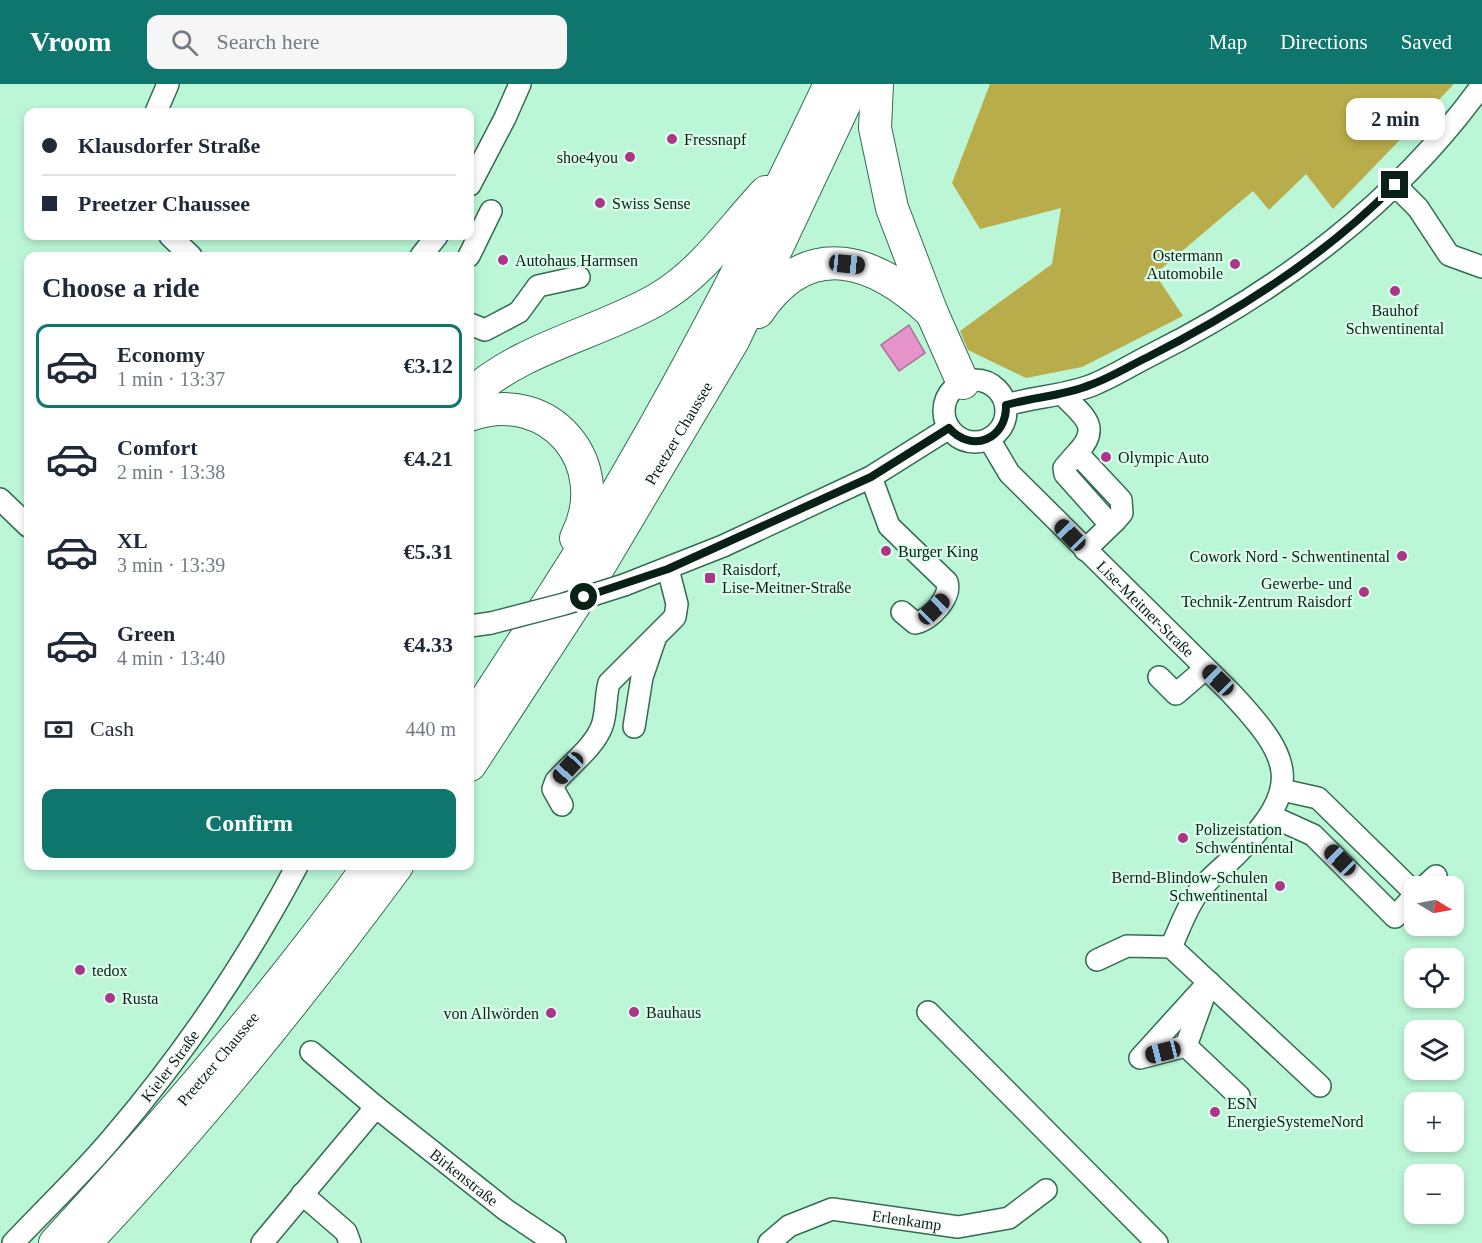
<!DOCTYPE html>
<html lang="en">
<head>
<meta charset="utf-8">
<style>
  :root { --surface:#fff; --page:#f6f6f7; --text:#1f2937; --muted:#747a83; --line:#e0e1e3; --accent:#0f766e }
  body { margin:0; font-family:Georgia,serif; background:var(--page); color:var(--text); height:100vh; display:flex; flex-direction:column; font-size:22px; white-space:nowrap }
  * { box-sizing:border-box; margin:0 }
  p { font-size:20px; color:var(--muted) }
  .icon { flex:none; width:33px; height:33px; fill:none; stroke:currentColor; stroke-width:2; stroke-linecap:round; stroke-linejoin:round }
  .map { position:relative; flex:1; overflow:hidden }
  .drawer { position:absolute; left:24px; top:168px; width:450px; height:618px; display:flex; flex-direction:column; background:var(--surface); border-radius:12px; box-shadow:0 3px 9px #0003 }
  .drawer>* { flex:none }
  .top-card { position:absolute; left:24px; top:24px; width:450px; height:132px; border-radius:12px; box-shadow:0 3px 9px #0003; display:grid; align-content:center; height:132px; padding:0 18px; background:var(--surface) }
  .needle { width:39px; rotate:100deg }
  .tools { position:absolute; left:1404px; top:792px; display:grid; gap:12px }
  .tools a { display:grid; place-items:center; width:60px; height:60px; border-radius:12px; background:var(--surface); box-shadow:0 3px 9px #0003; font-size:30px }
  .end { position:absolute; width:27px; height:27px; margin:-14px; border:8px solid #082015; background:#fff; box-shadow:0 0 0 3px #fff }
  .from { border-radius:50% }
  .bubble { position:absolute; height:42px; border-radius:12px; background:var(--surface); box-shadow:0 3px 9px #0003; font-size:20px; font-weight:600; line-height:42px; text-align:center }
  .car { position:absolute; width:18px; height:36px; margin:-18px -9px; border-radius:8px; box-shadow:0 0 4px 2px #0007; background:linear-gradient(#222 24%,#8ab4d8 0 40%,#222 0 76%,#8ab4d8 0 86%,#222 0) }
  .top-card b { display:flex; align-items:center; gap:21px; height:57px; font-size:22px }
  .top-card b+b { border-top:2px solid var(--line) }
  .top-card i { width:15px; height:15px; background:var(--text) }
  ul { padding:0; list-style:none }
  li { display:flex; align-items:center; gap:18px; height:84px; margin:0 12px 9px; padding:0 6px; border:3px solid transparent; border-radius:12px }
  li div { flex:1 }
  li b { display:block; font-size:22px }
  li em { font-style:normal; font-weight:600 }
  li.on { border-color:var(--accent) }
  li>.icon { width:54px; height:54px; stroke-width:1.5 }
  h2 { padding:0 18px; font-size:27px; line-height:72px }
  .pay { display:flex; align-items:center; gap:15px; height:66px; padding:0 18px; font-size:22px }
  .pay p { margin-inline-start:auto }
  .button { display:flex; gap:12px; margin-top:auto; padding:12px 18px }
  .button a { flex:1; height:69px; border-radius:12px; background:var(--accent); color:#fff; font-size:24px; font-weight:600; line-height:69px; text-align:center }
  header { display:flex; align-items:center; gap:36px; box-sizing:border-box; height:84px; padding:0 30px; background:var(--accent); color:#fff }
  header strong { font-size:28px }
  nav { display:flex; gap:33px; margin-inline-start:auto; font-size:21px }
  .search { width:420px; height:54px; background:var(--page); display:flex; align-items:center; gap:15px; box-sizing:border-box; padding:0 21px; border-radius:12px; color:var(--muted); font-size:22px }
  .map>svg:first-child { display:block }
  .forest { fill:#b9ac4b }
  .water { fill:#e593c8; stroke:#a37092; stroke-width:1.5 }
  .lines { fill:none; stroke-linecap:round; stroke-linejoin:round }
  .minor-casing { stroke:#326c51; stroke-width:24 }
  .highway-casing { stroke:#326c51; stroke-width:34 }
  .minor { stroke:#fff; stroke-width:21 }
  .highway { stroke:#fff; stroke-width:32 }
  .minor-bridge-casing { stroke:#326c51; stroke-width:24; stroke-linecap:butt }
  .minor-bridge { stroke:#fff; stroke-width:21 }
  .route { stroke:#082015; stroke-width:8 }
  .poi-dot { fill:#ac3489; stroke:#dbfeeb; stroke-width:2 }
  .labels { text-anchor:middle; stroke-width:4.5; stroke-linejoin:round; paint-order:stroke }
  .poi-label { font-size:16px; fill:#082015; stroke:#dbfeeb; text-anchor:start }
  .street-label { font-size:16px; fill:#082015; stroke:#dbfeeb }
</style>
</head>
<body>
<header>
<strong>Vroom</strong>
<div class="search"><svg class="icon" aria-label="search" viewBox="0 0 24 24"><circle cx="10" cy="10" r="6"/><path d="M15 15l6 6"/></svg>Search here</div>
<nav><a>Map</a><a>Directions</a><a>Saved</a></nav>
</header>
<div class="map">
<svg width="1482" height="1159" viewBox="0 0 1482 1159">
  <rect width="100%" height="100%" fill="#bbf7d7"/>
  <polygon class="forest" points="990,0 1454,0 1333,125 1306,90 1269,126 1253,107 1155,190 1183,232 1082,283 1026,294 968,266 960,247 1052,180 1061,124 980,145 952,99"/>
  <polygon class="water" points="909,241 925,269 899,287 881,261"/>
  <g class="lines">
    <g class="minor-casing">
      <g id="minor">
        <polyline points="156,28 168,0"/>
        <polyline points="470,101 505,34 520,0"/>
        <polyline points="1395,101 1418,124 1449,171 1482,183"/>
        <polyline points="170,152 191,172"/>
        <polyline points="421,172 437,152"/>
        <polyline points="469,172 491,127"/>
        <polyline points="470,240 485,246 519,228 538,202 579,193"/>
        <circle cx="975" cy="327" r="31"/>
        <path d="M1062,310C1082,331 1103,342 1077,369L1121,416L1122,429L1115,437H1107L1065,390L1064,384L1077,369"/>
        <path d="M1006,321C1034,313 1062,312 1090,302C1111,294 1131,281 1151,271C1279,207 1398,118 1482,1"/>
        <path id="s1" d="M989,355L1009,389L1230,608C1292,674 1305,702 1236,771C1224,783 1207,795 1197,810C1186,825 1179,846 1171,863"/>
        <path d="M871,393L889,442L947,498C952,513 930,537 915,539L902,528"/>
        <polyline points="0,415 28,442"/>
        <polyline points="1085,466 1115,437"/>
        <polyline points="624,501 723,462 871,393 949,344"/>
        <polyline points="470,542 491,539"/>
        <polyline points="1159,593 1176,610 1205,585"/>
        <polyline points="634,643 642,593 655,555"/>
        <polyline points="1282,706 1318,714 1414,808"/>
        <path d="M562,721L553,705L556,697C570,681 595,662 602,642C607,628 605,613 609,599L675,533L677,520L668,485"/>
        <polyline points="1271,732 1313,751 1395,833 1414,812"/>
        <polyline points="1425,802 1436,792"/>
        <polyline points="1097,876 1127,862 1171,863 1320,1002"/>
        <polygon points="1209,898 1186,962 1140,974"/>
        <polyline points="928,928 1157,1159"/>
        <polyline points="1186,962 1239,1012"/>
        <polyline points="311,968 376,1023"/>
        <polyline points="302,1110 346,1148 350,1159"/>
        <path id="s2" d="M13,1159C46,1124 82,1090 113,1053C184,970 246,878 297,782"/>
        <path id="s3" d="M262,1159L376,1023L506,1126L555,1159"/>
        <path id="s4" d="M769,1159L789,1142L832,1125L958,1143L1009,1134L1046,1106"/>
      </g>
    </g>
    <g class="highway-casing">
      <g id="highway">
        <polyline points="877,0 875,44 892,124 932,229 963,299"/>
        <path d="M758,228C809,151 876,176 932,229"/>
        <path d="M470,311C521,264 596,250 656,216C702,190 731,145 766,108"/>
        <path d="M470,331C550,303 614,380 576,454"/>
        <path d="M470,640C510,578 551,516 590,453C679,307 757,155 830,0"/>
        <path id="s5" d="M470,681L594,491L734,255L854,0"/>
        <path id="s6" d="M55,1159C166,1039 273,914 369,782"/>
        <path d="M85,1159C197,1041 300,913 397,782"/>
      </g>
    </g>
    <use href="#minor" class="minor"/>
    <use href="#highway" class="highway"/>
    <g class="minor-bridge-casing">
      <polyline id="minor-bridge" points="491,539 564,520 624,501"/>
    </g>
    <use href="#minor-bridge" class="minor-bridge"/>
  </g>
  <g class="lines">
    <path class="route" d="M584,513L668,485L871,393L949,344C972,370 1007,355 1006,321C1034,313 1063,312 1090,301C1110,294 1129,282 1148,273C1237,228 1325,172 1395,101"/>
  </g>
  <g class="poi-dot">
    <circle cx="672" cy="55" r="6"/>
    <circle cx="630" cy="73" r="6"/>
    <circle cx="600" cy="119" r="6"/>
    <circle cx="503" cy="176" r="6"/>
    <circle cx="1235" cy="180" r="6"/>
    <circle cx="1395" cy="207" r="6"/>
    <circle cx="1106" cy="373" r="6"/>
    <circle cx="886" cy="467" r="6"/>
    <circle cx="1402" cy="472" r="6"/>
    <rect x="704" y="488" width="12" height="12" rx="3"/>
    <circle cx="1364" cy="508" r="6"/>
    <circle cx="1183" cy="754" r="6"/>
    <circle cx="1280" cy="802" r="6"/>
    <circle cx="80" cy="886" r="6"/>
    <circle cx="110" cy="914" r="6"/>
    <circle cx="634" cy="928" r="6"/>
    <circle cx="551" cy="929" r="6"/>
    <circle cx="1215" cy="1028" r="6"/>
  </g>
  <g class="labels">
    <g class="poi-label">
      <text x="684" y="61">Fressnapf</text>
      <text x="618" y="79" text-anchor="end">shoe4you</text>
      <text x="612" y="125">Swiss Sense</text>
      <text x="1223" y="177" text-anchor="end">Ostermann<tspan x="1223" dy="18">Automobile</tspan></text>
      <text x="515" y="182">Autohaus Harmsen</text>
      <text x="1395" y="232" text-anchor="middle">Bauhof<tspan x="1395" dy="18">Schwentinental</tspan></text>
      <text x="1118" y="379">Olympic Auto</text>
      <text x="898" y="473">Burger King</text>
      <text x="1390" y="478" text-anchor="end">Cowork Nord - Schwentinental</text>
      <text x="722" y="491">Raisdorf,<tspan x="722" dy="18">Lise-Meitner-Straße</tspan></text>
      <text x="1352" y="505" text-anchor="end">Gewerbe- und<tspan x="1352" dy="18">Technik-Zentrum Raisdorf</tspan></text>
      <text x="1195" y="751">Polizeistation<tspan x="1195" dy="18">Schwentinental</tspan></text>
      <text x="1268" y="799" text-anchor="end">Bernd-Blindow-Schulen<tspan x="1268" dy="18">Schwentinental</tspan></text>
      <text x="92" y="892">tedox</text>
      <text x="122" y="920">Rusta</text>
      <text x="646" y="934">Bauhaus</text>
      <text x="539" y="935" text-anchor="end">von Allwörden</text>
      <text x="1227" y="1025">ESN<tspan x="1227" dy="18">EnergieSystemeNord</tspan></text>
    </g>
    <g class="street-label">
      <text dy="6" stroke="none"><textPath href="#s5" startOffset="392">Preetzer Chaussee</textPath></text>
      <text dy="6" stroke="none"><textPath href="#s1" startOffset="232">Lise-Meitner-Straße</textPath></text>
      <text dy="6" stroke="none"><textPath href="#s6" startOffset="246">Preetzer Chaussee</textPath></text>
      <text dy="6" stroke="none"><textPath href="#s2" startOffset="237">Kieler Straße</textPath></text>
      <text dy="6" stroke="none"><textPath href="#s3" startOffset="290">Birkenstraße</textPath></text>
      <text dy="6" stroke="none"><textPath href="#s4" startOffset="148">Erlenkamp</textPath></text>
    </g>
  </g>
</svg>
<div class="tools">
<a><svg class="needle" viewBox="-14 -14 28 28"><path d="M0-13l5 13h-10z" fill="#e53935"/><path d="M0 13l5-13h-10z" fill="#747a83"/></svg></a>
<a><svg class="icon" aria-label="locate" viewBox="0 0 24 24"><circle cx="12" cy="12" r="6"/><path d="M12 2v4M12 18v4M2 12h4M18 12h4"/></svg></a>
<a><svg class="icon" aria-label="layers" viewBox="0 0 24 24"><path d="M12 4l9 5-9 5-9-5zM3 14l9 5 9-5"/></svg></a>
<a>+</a>
<a>−</a>
</div>
<i class="end from" style="left:584px;top:513px"></i>
<i class="end" style="left:1395px;top:101px"></i>
<div class="bubble" style="left:1346px;top:14px;width:99px">2 min</div>
<i class="car" style="left:847px;top:180px;rotate:96deg"></i>
<i class="car" style="left:1070px;top:451px;rotate:316deg"></i>
<i class="car" style="left:934px;top:525px;rotate:46deg"></i>
<i class="car" style="left:1218px;top:596px;rotate:314deg"></i>
<i class="car" style="left:568px;top:684px;rotate:222deg"></i>
<i class="car" style="left:1340px;top:776px;rotate:314deg"></i>
<i class="car" style="left:1163px;top:968px;rotate:256deg"></i>
<div class="top-card">
<b><i class="from"></i>Klausdorfer Straße</b>
<b><i></i>Preetzer Chaussee</b>
</div>
<section class="drawer">
<h2>Choose a ride</h2>
<ul>
<li class="on"><svg class="icon" aria-label="car" viewBox="0 0 24 24"><path d="M5 17H2v-5l4-1 3-4h7l3 4 3 1v5h-3M9 17h6M6 11h13"/><circle cx="7" cy="17" r="2"/><circle cx="17" cy="17" r="2"/></svg><div><b>Economy</b><p>1 min · 13:37</p></div><em>€3.12</em></li>
<li><svg class="icon" aria-label="car" viewBox="0 0 24 24"><path d="M5 17H2v-5l4-1 3-4h7l3 4 3 1v5h-3M9 17h6M6 11h13"/><circle cx="7" cy="17" r="2"/><circle cx="17" cy="17" r="2"/></svg><div><b>Comfort</b><p>2 min · 13:38</p></div><em>€4.21</em></li>
<li><svg class="icon" aria-label="car" viewBox="0 0 24 24"><path d="M5 17H2v-5l4-1 3-4h7l3 4 3 1v5h-3M9 17h6M6 11h13"/><circle cx="7" cy="17" r="2"/><circle cx="17" cy="17" r="2"/></svg><div><b>XL</b><p>3 min · 13:39</p></div><em>€5.31</em></li>
<li><svg class="icon" aria-label="car" viewBox="0 0 24 24"><path d="M5 17H2v-5l4-1 3-4h7l3 4 3 1v5h-3M9 17h6M6 11h13"/><circle cx="7" cy="17" r="2"/><circle cx="17" cy="17" r="2"/></svg><div><b>Green</b><p>4 min · 13:40</p></div><em>€4.33</em></li>
</ul>
<div class="pay"><svg class="icon" aria-label="cash" viewBox="0 0 24 24"><path d="M3 7h18v10H3z"/><circle cx="12" cy="12" r="2"/></svg>Cash<p>440 m</p></div>
<div class="button"><a>Confirm</a></div>
</section>
</div>
</body>
</html>
